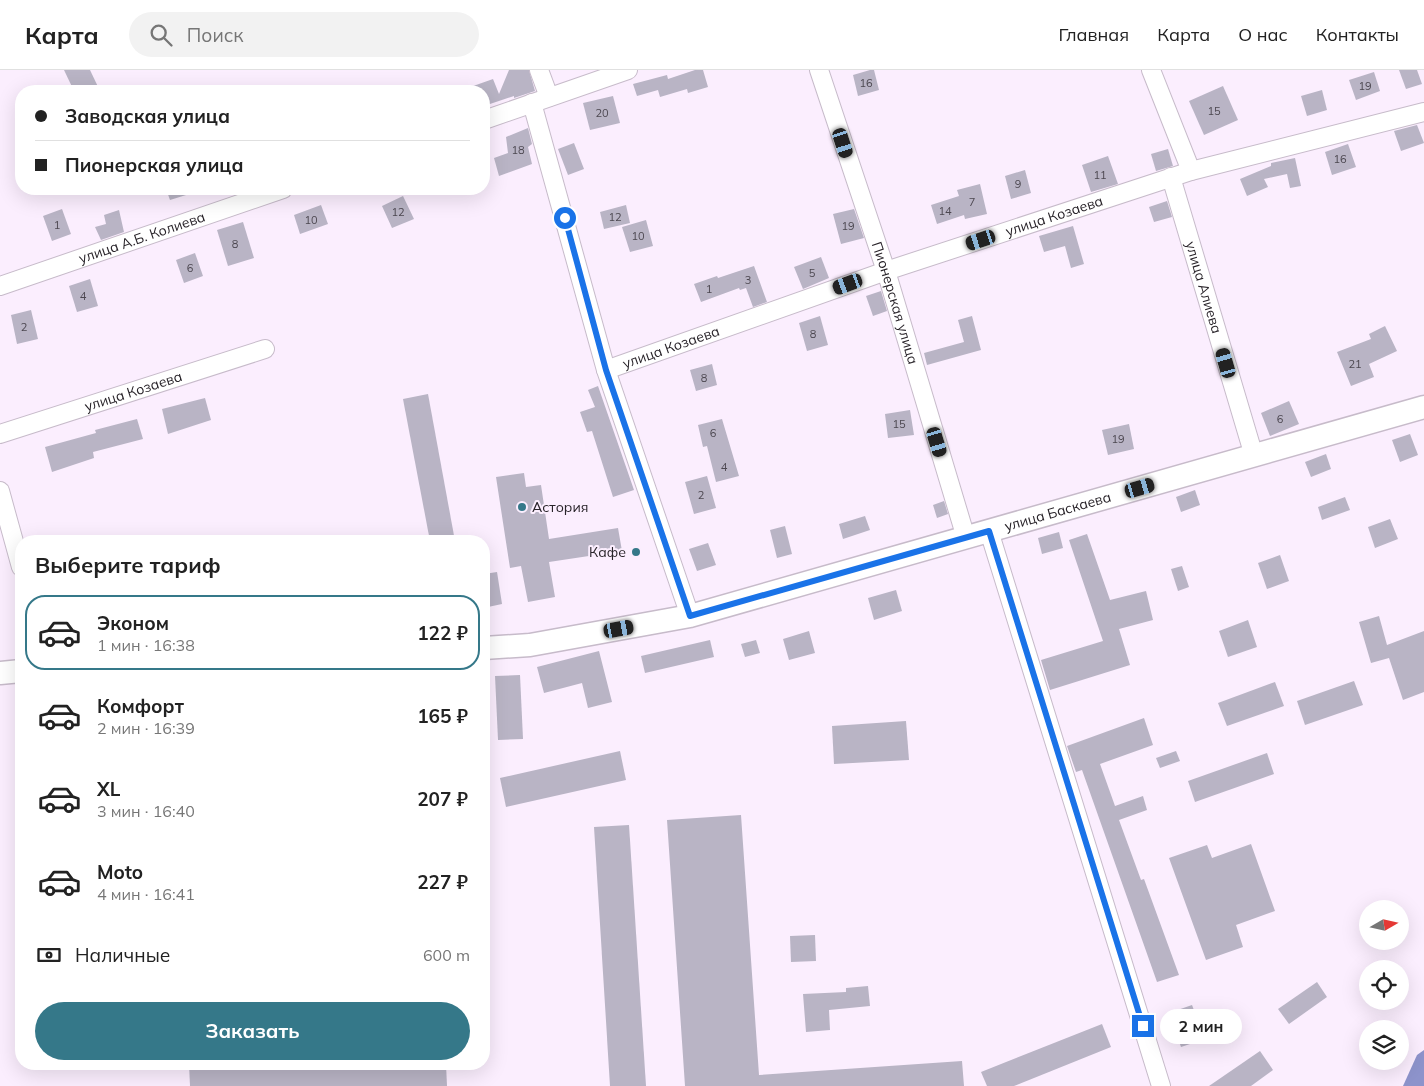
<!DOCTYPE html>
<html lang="ru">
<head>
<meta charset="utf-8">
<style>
  :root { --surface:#fff; --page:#f2f2f2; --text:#222; --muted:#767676; --line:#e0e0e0; --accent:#357889 }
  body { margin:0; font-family:Mulish,sans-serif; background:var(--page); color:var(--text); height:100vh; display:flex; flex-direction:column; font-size:19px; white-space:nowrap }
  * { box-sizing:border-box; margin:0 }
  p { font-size:16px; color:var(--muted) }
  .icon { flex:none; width:28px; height:28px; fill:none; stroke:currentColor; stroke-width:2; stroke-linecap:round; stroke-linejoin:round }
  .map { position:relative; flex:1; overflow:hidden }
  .panel { position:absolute; left:15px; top:465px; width:475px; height:535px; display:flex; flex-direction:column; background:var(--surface); border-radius:20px; box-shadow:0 5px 20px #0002 }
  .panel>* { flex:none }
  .banner { position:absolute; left:15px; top:15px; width:475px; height:110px; border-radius:20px; box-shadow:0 5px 20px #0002; display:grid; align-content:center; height:110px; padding:0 20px; background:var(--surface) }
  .needle { width:32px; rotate:81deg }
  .buttons { position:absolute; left:1359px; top:830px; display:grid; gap:10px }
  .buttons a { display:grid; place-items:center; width:50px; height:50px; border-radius:50%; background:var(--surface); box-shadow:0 5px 20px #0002; font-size:25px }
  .end { position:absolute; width:22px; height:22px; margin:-11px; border:6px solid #1a73e8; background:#fff; box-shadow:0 0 0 2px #fff }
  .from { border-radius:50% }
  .bubble { position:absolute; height:35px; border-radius:18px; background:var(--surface); box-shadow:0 5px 20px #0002; font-size:16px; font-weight:700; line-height:35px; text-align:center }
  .car { position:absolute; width:15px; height:30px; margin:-15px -8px; border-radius:6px; box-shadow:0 0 4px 1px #0007; background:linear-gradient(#222 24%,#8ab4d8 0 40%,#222 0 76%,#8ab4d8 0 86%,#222 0) }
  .banner b { display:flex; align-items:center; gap:18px; height:48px; font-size:19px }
  .banner b+b { border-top:1px solid var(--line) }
  .banner i { width:12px; height:12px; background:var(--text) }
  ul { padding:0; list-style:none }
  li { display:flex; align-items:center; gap:15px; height:75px; margin:0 10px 8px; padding:0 10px; border:2px solid transparent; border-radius:20px }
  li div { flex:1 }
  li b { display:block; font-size:19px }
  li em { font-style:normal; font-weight:700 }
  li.active { border-color:var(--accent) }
  li>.icon { width:45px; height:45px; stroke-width:1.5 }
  h2 { padding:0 20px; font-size:22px; line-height:60px }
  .pay { display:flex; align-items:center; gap:12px; height:55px; padding:0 20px; font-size:19px }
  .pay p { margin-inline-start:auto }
  .primary-button { display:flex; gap:10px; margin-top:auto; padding:10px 20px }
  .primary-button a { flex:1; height:58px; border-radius:30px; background:var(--accent); color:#fff; font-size:20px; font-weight:700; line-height:58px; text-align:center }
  header { display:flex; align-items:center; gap:30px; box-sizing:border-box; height:70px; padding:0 25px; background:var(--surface); border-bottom:1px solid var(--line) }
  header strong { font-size:24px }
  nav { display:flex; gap:28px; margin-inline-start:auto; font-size:18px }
  .search { width:350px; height:45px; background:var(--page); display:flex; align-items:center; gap:12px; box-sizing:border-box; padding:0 18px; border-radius:28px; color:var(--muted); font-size:19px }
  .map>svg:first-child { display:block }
  .water { fill:#8d93cb }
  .building { fill:#b9b4c5 }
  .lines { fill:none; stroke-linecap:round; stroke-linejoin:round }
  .minor-casing { stroke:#c7bbca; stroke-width:20 }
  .major-casing { stroke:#c7bbca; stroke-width:25 }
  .minor { stroke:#fff; stroke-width:18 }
  .major { stroke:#fff; stroke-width:22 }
  .route { stroke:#1a73e8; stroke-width:6 }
  .poi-dot { fill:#357889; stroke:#fbeefe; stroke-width:2 }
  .labels { text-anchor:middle; stroke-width:4; stroke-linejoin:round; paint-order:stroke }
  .number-label { font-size:11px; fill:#4c4750 }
  .street-label { font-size:14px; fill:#282329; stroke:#fbeefe }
  .poi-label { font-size:14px; fill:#282329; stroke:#fbeefe; text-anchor:start }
</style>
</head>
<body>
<header>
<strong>Карта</strong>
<div class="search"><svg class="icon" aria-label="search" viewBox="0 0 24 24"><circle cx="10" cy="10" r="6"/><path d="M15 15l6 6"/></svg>Поиск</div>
<nav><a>Главная</a><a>Карта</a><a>О нас</a><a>Контакты</a></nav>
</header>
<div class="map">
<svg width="1424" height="1016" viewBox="0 0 1424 1016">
  <rect width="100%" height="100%" fill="#fbeefe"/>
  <polygon class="water" points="1424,980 1424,1016 1403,1016 1417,985"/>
  <g class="building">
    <polygon points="64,0 90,0 100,21 74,21"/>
    <polygon points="509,0 529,0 535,21 514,28 514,26 484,36 484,21 463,21 462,20 493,9 499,24"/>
    <polygon points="695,0 703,0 708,17 688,23 687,19 660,27 658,20 637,26 633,14 667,5 668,9"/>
    <polygon points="870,0 874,0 879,20 858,26 853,5"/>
    <polygon points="1399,0 1417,0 1422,14 1406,19"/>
    <polygon points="1374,2 1380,21 1356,30 1349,10"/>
    <polygon points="1223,16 1238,50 1204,65 1189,31"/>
    <polygon points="1322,20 1327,40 1307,46 1301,26"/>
    <polygon points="613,26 620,53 590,60 583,33"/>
    <polygon points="1417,55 1424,73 1401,81 1394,61"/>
    <polygon points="528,58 532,74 528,77 532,94 499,106 494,88 508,83 506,67"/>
    <polygon points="574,73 584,99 568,105 558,79"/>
    <polygon points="1348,74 1356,97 1332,105 1325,82"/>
    <polygon points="1168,79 1173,96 1156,101 1151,84"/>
    <polygon points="1108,86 1118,114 1091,122 1082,95"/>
    <polygon points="1295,88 1301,116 1290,118 1287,104 1264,109 1268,117 1247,126 1240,109 1271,96 1271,93"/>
    <polygon points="1025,100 1031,123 1011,129 1005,106"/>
    <polygon points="980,114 987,144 965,149 964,145 937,154 931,135 959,126 957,120"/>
    <polygon points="166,119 199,119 199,121 170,130"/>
    <polygon points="403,126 414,149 392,158 382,136"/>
    <polygon points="1167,131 1172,147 1154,152 1149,137"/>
    <polygon points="321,135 328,154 300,164 294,145"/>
    <polygon points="626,135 630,153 604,159 600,142"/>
    <polygon points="62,139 71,164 52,171 43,146"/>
    <polygon points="854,139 864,168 841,174 833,144"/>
    <polygon points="119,140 124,162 101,170 95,157 106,154 104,145"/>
    <polygon points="646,150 653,176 630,182 622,157"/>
    <polygon points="243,152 254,188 228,196 217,160"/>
    <polygon points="1073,156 1084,194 1071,198 1065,176 1044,182 1039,166"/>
    <polygon points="195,183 203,206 184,213 176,190"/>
    <polygon points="821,187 829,208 803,219 794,197"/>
    <polygon points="754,196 767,232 753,237 746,218 740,220 739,218 701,232 694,214 717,206 718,208"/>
    <polygon points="90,209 98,236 77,242 69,216"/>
    <polygon points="881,221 887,241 873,246 866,226"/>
    <polygon points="31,240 38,269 17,274 11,245"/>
    <polygon points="820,246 828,275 807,281 799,253"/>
    <polygon points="972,246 981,280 927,295 924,283 964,272 958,250"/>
    <polygon points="1385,256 1397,281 1369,294 1374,307 1351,316 1337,282 1371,269 1369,264"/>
    <polygon points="712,294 717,315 696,321 690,300"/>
    <polygon points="598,316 634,420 613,427 592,361 587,362 580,342 595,337 588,320"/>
    <polygon points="428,324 455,471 430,471 403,329"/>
    <polygon points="205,328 211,350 168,364 162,339"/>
    <polygon points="1289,331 1299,354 1270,366 1261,343"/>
    <polygon points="910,340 914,365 888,368 885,344"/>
    <polygon points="137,349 143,369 93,382 94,388 52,402 45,377 96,363 95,360"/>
    <polygon points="722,349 739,406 716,412 707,376 703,377 698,355"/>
    <polygon points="1129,354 1134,379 1108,385 1102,360"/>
    <polygon points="1410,364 1418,385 1400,392 1392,370"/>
    <polygon points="1326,384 1331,399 1311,407 1305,392"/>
    <polygon points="524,403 526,417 541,415 549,469 618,458 622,481 549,492 555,527 528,532 521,496 510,498 496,407"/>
    <polygon points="707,406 716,438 694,444 685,412"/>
    <polygon points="1195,420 1200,435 1181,442 1176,427"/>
    <polygon points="1345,427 1350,440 1322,450 1318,437"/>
    <polygon points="944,431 948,444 937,448 933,435"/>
    <polygon points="865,446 870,460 843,469 839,454"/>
    <polygon points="1390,449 1398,469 1375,478 1368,457"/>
    <polygon points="785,456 792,484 777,488 770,460"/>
    <polygon points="1059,462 1063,478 1042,484 1038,468"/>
    <polygon points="1087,464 1110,530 1146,521 1153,550 1119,559 1130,595 1050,620 1041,590 1103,571 1069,470"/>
    <polygon points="708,473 716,495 697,501 689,479"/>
    <polygon points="1280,485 1289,511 1267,519 1258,493"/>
    <polygon points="1182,496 1189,517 1178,521 1171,499"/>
    <polygon points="497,502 502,534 488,537 484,504"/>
    <polygon points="896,520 902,541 874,550 868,528"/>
    <polygon points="1379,546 1387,575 1424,561 1424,622 1403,630 1389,588 1371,593 1359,552"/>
    <polygon points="1248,550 1257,577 1228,587 1219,561"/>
    <polygon points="809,561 815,583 789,590 783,569"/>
    <polygon points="710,570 714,587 645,603 641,586"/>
    <polygon points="756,570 760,583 745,587 741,574"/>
    <polygon points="599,581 612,632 588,638 582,613 544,623 537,597"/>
    <polygon points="520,605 523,669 498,670 495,606"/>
    <polygon points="1354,611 1363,635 1305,655 1297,631"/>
    <polygon points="1275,612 1284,636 1227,656 1218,633"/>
    <polygon points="1144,648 1153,675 1100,694 1115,736 1143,726 1147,740 1119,750 1141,810 1144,809 1179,905 1157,912 1082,700 1076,702 1067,676"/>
    <polygon points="906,651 909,690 834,694 832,656"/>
    <polygon points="620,681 626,710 506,737 500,708"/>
    <polygon points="1176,681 1180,691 1160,698 1156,688"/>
    <polygon points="1267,683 1274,704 1195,732 1188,711"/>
    <polygon points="741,745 759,1005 962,991 964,1016 685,1016 667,750"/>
    <polygon points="629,755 646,1016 610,1016 594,757"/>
    <polygon points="1251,774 1275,841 1236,855 1243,877 1206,890 1169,788 1207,775 1212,788"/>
    <polygon points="815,865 816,891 791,892 790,866"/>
    <polygon points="1317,912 1327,927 1289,954 1278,939"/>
    <polygon points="868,916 870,936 829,940 830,960 806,962 803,924 846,922 846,918"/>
    <polygon points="1192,935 1205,969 1181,977 1169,943"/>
    <polygon points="1102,954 1111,977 1014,1016 987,1016 981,1002"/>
    <polygon points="1260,981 1273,1000 1251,1016 1209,1016"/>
    <polygon points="189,994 446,994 447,1016 190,1016"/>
  </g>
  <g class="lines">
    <g class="minor-casing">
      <g id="minor">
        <polyline points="539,0 549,27"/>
        <path id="s1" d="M819,0L886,201L966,468"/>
        <polyline points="1151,0 1191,101"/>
        <polyline points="532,33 606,300 690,546"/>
        <polyline points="484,50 628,0"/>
        <path id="s2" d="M1171,107L1254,386"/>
        <path id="s3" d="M0,216L283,119"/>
        <path id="s4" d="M606,300L886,201L1191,101L1424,42"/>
        <path id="s5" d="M0,364L265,279"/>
        <polyline points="0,421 21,497"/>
        <polyline points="989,461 1161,1016"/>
      </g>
    </g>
    <g class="major-casing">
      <g id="major">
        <path id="s6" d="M484,578L530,575L690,546L1424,337"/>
        <polyline points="0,603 21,601"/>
      </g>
    </g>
    <use href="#minor" class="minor"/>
    <use href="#major" class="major"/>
  </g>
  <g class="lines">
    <polyline class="route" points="565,148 606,300 690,546 989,461 1143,956"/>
  </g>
  <g class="poi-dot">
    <circle cx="522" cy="437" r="5"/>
    <circle cx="636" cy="482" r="5"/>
  </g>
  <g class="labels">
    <g class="number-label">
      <text x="866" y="17">16</text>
      <text x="1365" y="20">19</text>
      <text x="1214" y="45">15</text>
      <text x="602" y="47">20</text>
      <text x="518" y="84">18</text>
      <text x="1340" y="93">16</text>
      <text x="1100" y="109">11</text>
      <text x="1018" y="118">9</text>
      <text x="972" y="136">7</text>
      <text x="945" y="145">14</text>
      <text x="398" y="146">12</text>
      <text x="615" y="151">12</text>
      <text x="311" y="154">10</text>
      <text x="57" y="159">1</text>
      <text x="848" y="160">19</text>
      <text x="638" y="170">10</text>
      <text x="235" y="178">8</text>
      <text x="190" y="202">6</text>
      <text x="812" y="207">5</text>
      <text x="748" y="214">3</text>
      <text x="709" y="223">1</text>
      <text x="83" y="230">4</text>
      <text x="24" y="261">2</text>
      <text x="813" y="268">8</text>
      <text x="1355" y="298">21</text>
      <text x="704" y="312">8</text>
      <text x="1280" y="353">6</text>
      <text x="899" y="358">15</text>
      <text x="713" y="367">6</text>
      <text x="1118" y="373">19</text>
      <text x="724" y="401">4</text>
      <text x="701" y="429">2</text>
    </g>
    <g class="street-label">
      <text dy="5" stroke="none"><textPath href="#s4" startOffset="474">улица Козаева</textPath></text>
      <text dy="5" stroke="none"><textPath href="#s3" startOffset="150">улица А.Б. Колиева</textPath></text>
      <text dy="5" stroke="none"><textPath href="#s2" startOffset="115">улица Алиева</textPath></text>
      <text dy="5" stroke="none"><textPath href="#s1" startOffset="245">Пионерская улица</textPath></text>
      <text dy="5" stroke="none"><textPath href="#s4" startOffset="69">улица Козаева</textPath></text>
      <text dy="5" stroke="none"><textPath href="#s5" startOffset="140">улица Козаева</textPath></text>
      <text dy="5" stroke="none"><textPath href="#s6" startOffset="591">улица Баскаева</textPath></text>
    </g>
    <g class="poi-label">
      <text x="532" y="442">Астория</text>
      <text x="626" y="487" text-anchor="end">Кафе</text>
    </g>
  </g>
</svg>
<div class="buttons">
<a><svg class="needle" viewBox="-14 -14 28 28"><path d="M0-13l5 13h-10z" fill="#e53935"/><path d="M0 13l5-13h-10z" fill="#767676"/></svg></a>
<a><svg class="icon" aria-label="locate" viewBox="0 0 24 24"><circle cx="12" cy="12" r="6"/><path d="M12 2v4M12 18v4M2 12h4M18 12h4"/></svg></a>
<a><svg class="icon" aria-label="layers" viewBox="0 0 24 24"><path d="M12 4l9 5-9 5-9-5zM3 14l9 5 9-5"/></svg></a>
</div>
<i class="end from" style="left:565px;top:148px"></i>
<i class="end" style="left:1143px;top:956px"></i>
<div class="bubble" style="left:1160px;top:939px;width:82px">2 мин</div>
<i class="car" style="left:843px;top:73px;rotate:162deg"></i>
<i class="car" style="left:981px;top:170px;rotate:252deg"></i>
<i class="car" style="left:848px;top:214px;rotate:250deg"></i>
<i class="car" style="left:1226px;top:293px;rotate:344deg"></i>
<i class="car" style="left:937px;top:372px;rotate:163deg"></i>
<i class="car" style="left:1140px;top:418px;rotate:74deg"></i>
<i class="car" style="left:619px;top:559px;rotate:80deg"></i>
<div class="banner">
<b><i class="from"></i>Заводская улица</b>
<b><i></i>Пионерская улица</b>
</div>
<section class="panel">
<h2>Выберите тариф</h2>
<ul>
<li class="active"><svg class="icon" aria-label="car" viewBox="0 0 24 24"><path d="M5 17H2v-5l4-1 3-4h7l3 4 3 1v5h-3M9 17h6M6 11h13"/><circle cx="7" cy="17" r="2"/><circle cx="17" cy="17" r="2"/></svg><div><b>Эконом</b><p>1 мин · 16:38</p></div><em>122 ₽</em></li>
<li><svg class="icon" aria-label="car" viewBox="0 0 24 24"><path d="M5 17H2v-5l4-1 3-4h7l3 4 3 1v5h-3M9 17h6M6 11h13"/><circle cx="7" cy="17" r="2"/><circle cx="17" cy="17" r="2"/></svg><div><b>Комфорт</b><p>2 мин · 16:39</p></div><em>165 ₽</em></li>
<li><svg class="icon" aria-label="car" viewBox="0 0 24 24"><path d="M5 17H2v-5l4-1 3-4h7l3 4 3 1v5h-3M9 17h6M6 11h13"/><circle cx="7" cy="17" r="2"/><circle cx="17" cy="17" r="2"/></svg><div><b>XL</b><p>3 мин · 16:40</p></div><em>207 ₽</em></li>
<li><svg class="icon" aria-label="car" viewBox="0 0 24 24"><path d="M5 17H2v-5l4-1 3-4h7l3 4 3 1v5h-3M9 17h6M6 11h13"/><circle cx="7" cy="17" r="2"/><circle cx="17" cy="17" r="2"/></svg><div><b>Moto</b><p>4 мин · 16:41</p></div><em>227 ₽</em></li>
</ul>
<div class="pay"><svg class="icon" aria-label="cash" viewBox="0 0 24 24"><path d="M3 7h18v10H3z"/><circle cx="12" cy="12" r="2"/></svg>Наличные<p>600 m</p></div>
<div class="primary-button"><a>Заказать</a></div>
</section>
</div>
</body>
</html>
